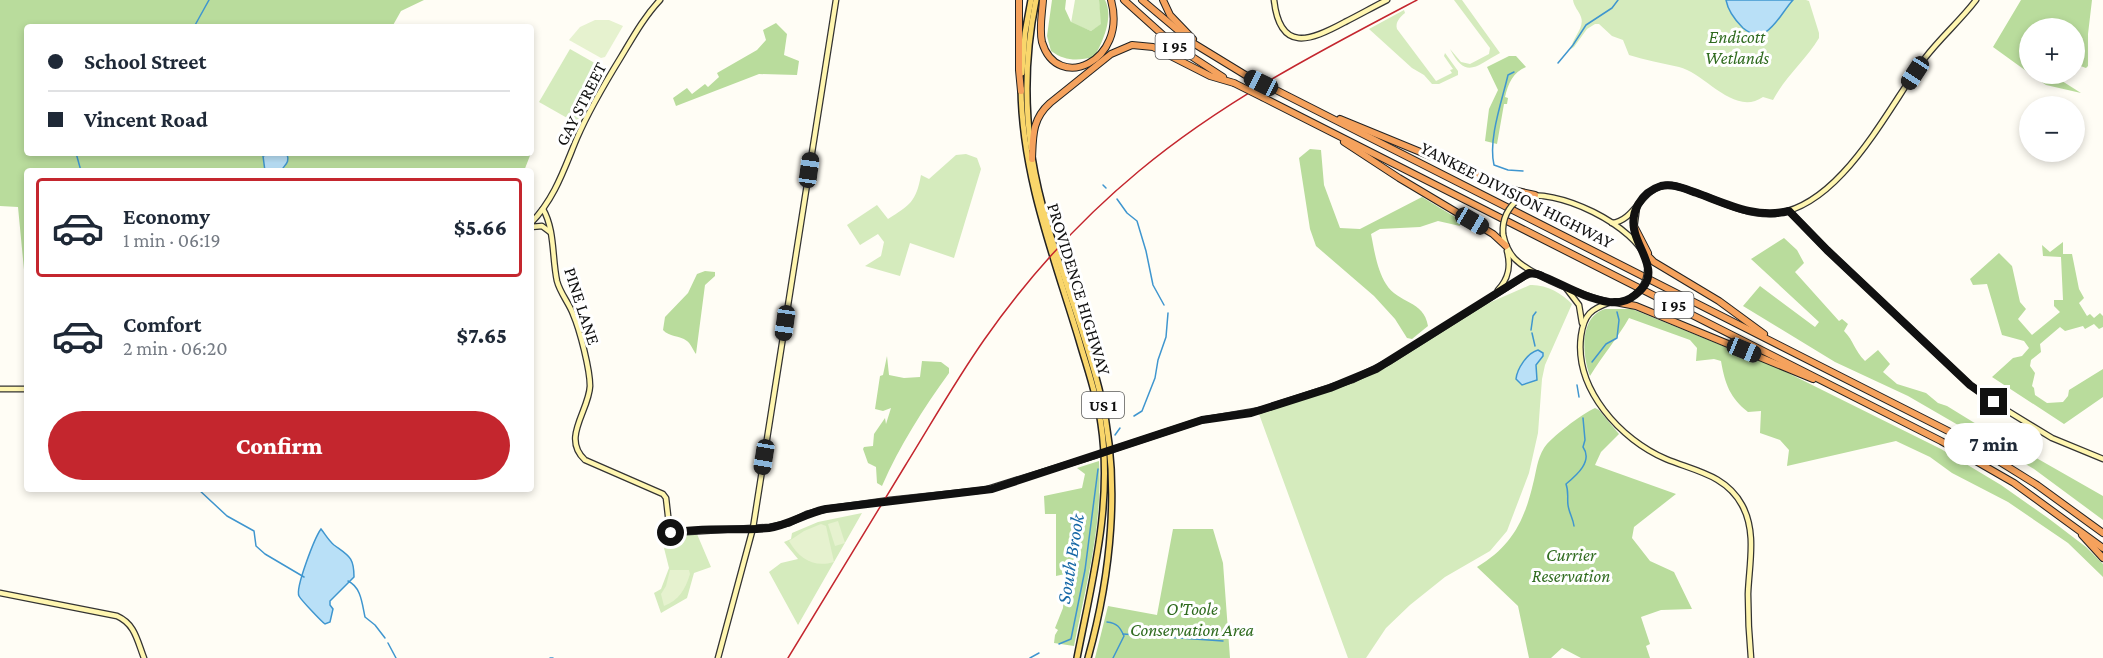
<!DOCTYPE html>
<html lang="en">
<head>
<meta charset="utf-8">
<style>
  :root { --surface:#fff; --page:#f2f2f3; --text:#1f2937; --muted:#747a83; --line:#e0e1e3; --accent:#c4262e }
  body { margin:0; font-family:"Crimson Pro",serif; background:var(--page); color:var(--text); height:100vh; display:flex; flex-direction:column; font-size:22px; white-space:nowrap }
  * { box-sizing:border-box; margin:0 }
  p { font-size:20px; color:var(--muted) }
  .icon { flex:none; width:33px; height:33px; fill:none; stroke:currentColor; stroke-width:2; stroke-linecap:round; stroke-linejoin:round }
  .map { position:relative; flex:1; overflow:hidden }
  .panel { position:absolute; left:24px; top:168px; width:510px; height:324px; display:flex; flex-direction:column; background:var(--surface); border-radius:6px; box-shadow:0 3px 9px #0003 }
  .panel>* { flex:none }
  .hud { position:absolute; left:24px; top:24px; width:510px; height:132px; border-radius:6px; box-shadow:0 3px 9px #0003; display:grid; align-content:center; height:132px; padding:0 24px; background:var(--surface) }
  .buttons { position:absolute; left:2019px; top:18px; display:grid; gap:12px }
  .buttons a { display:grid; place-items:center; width:66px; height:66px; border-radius:50%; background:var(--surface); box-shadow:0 3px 9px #0003; font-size:30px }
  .end { position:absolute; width:27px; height:27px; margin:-14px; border:8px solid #111; background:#fff; box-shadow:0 0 0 3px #fff }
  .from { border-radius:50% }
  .bubble { position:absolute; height:42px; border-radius:21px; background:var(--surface); box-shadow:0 3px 9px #0003; font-size:20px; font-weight:800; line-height:42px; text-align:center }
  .car { position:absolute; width:18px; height:36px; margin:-18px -9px; border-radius:8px; box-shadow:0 0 4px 2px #0007; background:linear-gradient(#222 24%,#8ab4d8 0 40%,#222 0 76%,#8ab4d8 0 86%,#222 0) }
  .hud b { display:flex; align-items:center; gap:21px; height:57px; font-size:22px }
  .hud b+b { border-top:2px solid var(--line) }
  .hud i { width:15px; height:15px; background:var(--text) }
  ul { padding:10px 0 0; list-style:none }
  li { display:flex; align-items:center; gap:18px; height:99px; margin:0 12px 9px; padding:0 12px; border:3px solid transparent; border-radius:6px }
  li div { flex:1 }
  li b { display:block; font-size:22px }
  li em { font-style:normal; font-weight:800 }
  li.current { border-color:var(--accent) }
  li>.icon { width:54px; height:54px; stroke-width:1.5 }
  .primary-button { display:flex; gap:12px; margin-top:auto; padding:12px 24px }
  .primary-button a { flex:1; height:69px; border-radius:36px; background:var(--accent); color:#fff; font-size:24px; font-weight:800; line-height:69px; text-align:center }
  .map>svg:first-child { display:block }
  .green { fill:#d5ebbd }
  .forest { fill:#b9dc9c }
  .pitch { fill:#e6f2cf }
  .water { fill:#b9e0f7; stroke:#3f96cf; stroke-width:1.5 }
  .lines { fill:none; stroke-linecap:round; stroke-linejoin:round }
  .stream { stroke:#3f96cf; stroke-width:1.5 }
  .secondary-casing { stroke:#333; stroke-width:7 }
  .primary-casing { stroke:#222; stroke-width:8 }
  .highway-casing { stroke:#222; stroke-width:8 }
  .secondary { stroke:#fff6b0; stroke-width:4.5 }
  .primary { stroke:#f9d66b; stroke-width:5 }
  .highway { stroke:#f5a25d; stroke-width:6 }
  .rail { stroke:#c4262e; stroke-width:1.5 }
  .secondary-bridge-casing { stroke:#333; stroke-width:7; stroke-linecap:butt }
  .highway-bridge-casing { stroke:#222; stroke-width:8; stroke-linecap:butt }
  .secondary-bridge { stroke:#fff6b0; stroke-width:4.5 }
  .highway-bridge { stroke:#f5a25d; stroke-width:6 }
  .route { stroke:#111; stroke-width:8 }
  .labels { text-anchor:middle; stroke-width:6; stroke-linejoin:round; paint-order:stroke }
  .shield { fill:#fff; stroke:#585858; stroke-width:1.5 }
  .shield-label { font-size:16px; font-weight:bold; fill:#111 }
  .park-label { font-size:18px; font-style:italic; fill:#2f6b1f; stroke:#fff }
  .street-label { font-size:18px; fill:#111; stroke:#fff }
  .water-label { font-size:20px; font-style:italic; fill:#1768a6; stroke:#fff }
</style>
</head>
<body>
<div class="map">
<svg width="2103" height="658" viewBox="0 0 2103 658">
  <rect width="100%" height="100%" fill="#fffdf5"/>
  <g class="green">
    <polygon points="1075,0 1099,0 1102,24 1091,31 1071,23"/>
    <path d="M1454,0H1462L1500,53C1476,66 1466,80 1450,49L1461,62L1470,64L1489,54L1490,48Z"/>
    <path d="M1573,0H1806L1809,1L1819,33V38C1806,60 1785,77 1773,100L1763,97C1734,117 1705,73 1679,67C1662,63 1645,60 1629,55L1623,40L1612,36L1599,24H1595L1587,29L1574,47L1571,49C1572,38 1585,28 1581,17C1579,11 1574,7 1573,0Z"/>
    <path d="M1404,10L1405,13C1400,17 1395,22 1397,29L1436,81L1452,73L1450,70L1453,69L1444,56L1445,53L1458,71V75L1439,84H1432L1424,75L1412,68L1369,29Z"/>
    <polygon points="570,49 607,70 576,123 539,102"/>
    <path d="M966,154L977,158L981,169L954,258L910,243L900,276L865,266L881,256L884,242L878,234L860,245L847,225L877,205L888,219C910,205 916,202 921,175L929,179L956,155Z"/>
    <path d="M1530,285C1545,284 1562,293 1572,304L1545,365L1542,379L1538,433L1529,473L1507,531L1490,551L1445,577L1410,605L1386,628L1366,658H1348L1259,414L1333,390L1374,372L1482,306Z"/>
    <polygon points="862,513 798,625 769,572 781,563 798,559 784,542 791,539 792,533 818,522"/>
    <polygon points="697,534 711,567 694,573 687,598 661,613 654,593 661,589 669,568 663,544 678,536"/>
  </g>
  <g class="forest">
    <polygon points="0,0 424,0 401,11 392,27 27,27 27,153 531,153 524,171 27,171 27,301 18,207 0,206"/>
    <path d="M1052,0H1066L1065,9L1071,22L1091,31L1101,24L1099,0H1105C1114,17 1103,42 1094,57C1077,61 1065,61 1051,51L1047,36Z"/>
    <polygon points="2021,0 2092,0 2088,34 2088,66 2086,68 2075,64 2074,28 2030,28 2029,73 1993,47"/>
    <polygon points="776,23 787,34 784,55 799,61 797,75 759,74 676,106 673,98 687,88 692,94 705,84 708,87 719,77 717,73 757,50 766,40 763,30"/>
    <path d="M1509,56H1516L1526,67C1513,72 1508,84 1505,97L1508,98L1507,104H1504L1497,144L1485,141L1489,109L1498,90L1487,67Z"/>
    <polygon points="2030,74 2063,74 2062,81 2081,93 2046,85"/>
    <path d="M1310,149L1321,150L1324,185L1340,228L1360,229L1422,197L1460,220V226L1438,221L1420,227L1380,229L1371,234C1374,249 1377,270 1386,284C1398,304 1424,300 1428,326L1412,339L1407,338L1395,319L1374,296L1316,246L1310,229L1299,158Z"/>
    <path d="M1784,238L1797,250L1804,263L1795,272L1839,321L1842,319L1848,324L1844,331C1854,341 1854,350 1865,361L1878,350L1890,364L1883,372L1897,384L1926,393L1938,403L1947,406L1973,422L2103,496V520L2034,469L1908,396L1835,362L1743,306L1760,286L1815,327L1819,322L1751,259Z"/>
    <polygon points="2063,242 2063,254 2072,254 2079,289 2084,298 2079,303 2087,316 2090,314 2094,318 2100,313 2103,316 2103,327 2099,329 2094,324 2085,329 2083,326 2065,331 2060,327 2040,344 2041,352 2031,360 2030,366 2035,373 2032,386 2034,388 2035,395 2047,403 2063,402 2068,396 2069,390 2103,369 2103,397 2064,424 1992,377 2013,358 2022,356 2029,348 2024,341 2002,335 1987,284 1973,285 1970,279 1999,253 2012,266 2020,302 2026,309 2018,319 2032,335 2060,312 2054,306 2054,300 2063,300 2061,257 2043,256 2042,245 2050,252"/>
    <path d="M705,271L715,272V276L705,285L696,354C693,350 691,344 687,341C679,335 669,337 663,330L665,317L688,293L697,274Z"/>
    <path d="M1605,309H1632L1780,369L1941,449L2001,485L2048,518L2086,547L2103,564V577L2068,543L2008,502L1952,473L1930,457L1896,441L1787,466L1789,450L1780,440L1760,433L1761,411L1748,412C1730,398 1725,384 1721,361L1714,359L1696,361L1697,348L1690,340L1629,318C1617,339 1602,356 1590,376C1582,355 1579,317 1605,309Z"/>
    <path d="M887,356L889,375L904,378L920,377L922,361L941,362L949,368V373C923,409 900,445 882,486L877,483L876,467L868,463L863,449L864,447L873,446L874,434L885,418L886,424L891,408L883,411L875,409L880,376L883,375Z"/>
    <path d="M1595,408L1599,410L1619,434L1601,452L1595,465L1676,494L1634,527L1632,538L1650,561L1674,572L1692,609L1661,610L1641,617L1650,644L1646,646L1650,658H1581L1562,648L1551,658H1529L1518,606L1477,567C1511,547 1524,522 1533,484C1536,473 1537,459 1544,448C1550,438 1583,413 1595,408Z"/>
    <path d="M1099,461C1103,524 1086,585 1074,646L1054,643L1055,635L1058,630L1055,628L1063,608L1065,574L1056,576V514H1045L1044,496L1082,488L1085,474L1077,468Z"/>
    <polygon points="1173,529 1213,529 1223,563 1230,658 1095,658 1108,606 1157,615"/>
  </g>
  <g class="pitch">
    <polygon points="595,20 609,20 623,26 605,57 601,58 569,40 580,27"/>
    <polygon points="838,521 845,543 835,546 828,524"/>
    <path d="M821,524L826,526L834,562C814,568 799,559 789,541L804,531Z"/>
    <path d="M670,570H689L690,574C685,590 679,600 664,606L661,594L666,586Z"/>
  </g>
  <g class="water">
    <path d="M1726,0H1793C1779,15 1767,48 1743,28C1735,20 1728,11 1726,0Z"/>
    <path d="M271,153L287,154C290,163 285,164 281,171H265L263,156Z"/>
    <polygon points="1565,214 1596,229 1598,235 1592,236 1560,221 1560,215"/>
    <path d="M1538,350L1543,353V356L1536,365L1537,380L1522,385L1516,379C1517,369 1527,353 1538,350Z"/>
    <path d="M321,529C325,534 329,541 334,545C349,556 354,557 354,577L330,601V605L333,609L330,622L325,624C322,622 301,600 299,596C295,588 315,537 321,529Z"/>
  </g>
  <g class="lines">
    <g class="stream">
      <polyline points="194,27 209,0"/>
      <polyline points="1558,63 1573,45 1586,25 1612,8 1618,0"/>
      <path d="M1514,72L1508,75C1502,101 1488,139 1494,165L1508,170L1523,171"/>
      <polyline points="76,153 81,171"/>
      <polyline points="1103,185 1106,188"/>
      <polyline points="1117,199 1127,213 1137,221 1146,251 1153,285 1164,305"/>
      <polyline points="1531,330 1533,316 1536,312"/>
      <polyline points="1532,333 1535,346"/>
      <polyline points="1592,362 1606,344 1617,338 1619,320 1617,312"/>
      <polyline points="1577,385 1579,397"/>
      <polyline points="1134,416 1142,411 1155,378 1158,360 1166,337 1168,313"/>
      <polyline points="1115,435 1120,428"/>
      <polyline points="198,489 227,516 254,531 256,546 265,554 304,577"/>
      <path d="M1574,526C1573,518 1569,513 1568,505C1567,498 1569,492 1566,484C1577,475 1593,461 1583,447L1585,440L1583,418"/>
      <path d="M348,581C361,587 362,603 365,617L375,625L385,638"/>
      <path d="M1107,622C1117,623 1120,627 1124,636L1113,658"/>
      <polyline points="1123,634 1223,641"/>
      <polyline points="388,643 396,658"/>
      <polyline points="1059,644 1071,639 1085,570 1098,469"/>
      <polyline points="550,658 553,658"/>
      <polyline points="1030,658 1039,653"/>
    </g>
    <g class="secondary-casing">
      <g id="secondary">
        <path d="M1274,0C1280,53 1310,41 1345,22C1359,15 1373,7 1387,0"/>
        <path d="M1520,198C1554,185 1639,227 1647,262"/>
        <path d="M543,209C555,230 552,258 557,281C560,293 569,303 573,314C580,330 590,370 590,386C589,411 561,438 585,460L663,494L666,498L670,533L770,527L789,523L807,514L826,509L890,500L984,490L1094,456"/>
        <polyline points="1789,211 1827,250 1970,385 2006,410 2052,438 2103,459"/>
        <path d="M531,223C555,198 564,169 577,138C589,110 605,83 621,57C633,37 644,17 660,0"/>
        <path d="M1612,223C1635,221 1641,188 1666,185C1677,184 1687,190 1697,193C1720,201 1746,215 1771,214C1840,210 1888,107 1925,58C1941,37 1961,20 1976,0"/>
        <polyline points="531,227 542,226 550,232"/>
        <polyline points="1634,229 1637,207"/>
        <path d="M1503,234C1505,244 1508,252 1515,259C1532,276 1586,297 1609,302"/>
        <polyline points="1566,288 1579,305 1582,323"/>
        <path d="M1498,290C1509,278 1511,266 1507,251"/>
        <path d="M1611,302C1591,309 1584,314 1581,336C1574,389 1621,440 1666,459C1695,471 1726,475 1742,505C1757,532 1749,565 1748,594C1748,616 1749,637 1751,658"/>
        <polyline points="0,389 27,389"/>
        <polyline points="1120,447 1202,420 1261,410 1352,380 1390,361 1525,276 1533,273 1541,275"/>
        <path d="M0,593L117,616C135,624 137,640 144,658"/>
        <polyline points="718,658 753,528 836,0"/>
      </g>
    </g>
    <g class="primary-casing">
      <g id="primary">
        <polyline points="1022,73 1025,33 1031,0"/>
        <path d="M1021,88C1022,176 1054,257 1079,340C1087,368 1097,395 1101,424C1113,503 1092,581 1077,658"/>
        <path d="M1031,148C1024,98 1026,49 1036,0"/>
        <path d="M1032,157C1045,239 1082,316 1101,397C1121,482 1111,575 1088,658"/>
      </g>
    </g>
    <g class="highway-casing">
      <g id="highway">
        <polyline points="1019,0 1019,70 1021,91"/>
        <path d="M1043,0C1042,14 1039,29 1042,42C1057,93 1128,62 1111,0"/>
        <polyline points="1124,0 1174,45 1223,77"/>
        <polyline points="1142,0 1193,43 1247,76"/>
        <polyline points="1163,0 1170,15 1193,39"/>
        <polyline points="1276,90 1960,437 2037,485 2103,533"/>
        <polyline points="1264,98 1941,441 2014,483 2103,548"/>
        <polyline points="1340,119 1513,190 1535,195"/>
        <polyline points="1344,142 1399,178 1493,234 1506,246"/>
        <path d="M1032,159C1033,136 1032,119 1050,103L1111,54L1132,45L1153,47L1210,76L1234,83"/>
        <polyline points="1634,226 1648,253"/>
        <polyline points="1644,252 1654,262 1719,301 1764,334"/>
        <polyline points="1615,302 1636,306 1813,379"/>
        <polyline points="2082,535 2103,558"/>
      </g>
    </g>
    <use href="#secondary" class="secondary"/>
    <use href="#primary" class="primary"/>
    <use href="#highway" class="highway"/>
    <path class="rail" d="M788,658C827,594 866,530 905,466C931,424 956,380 984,340C1028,277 1080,220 1139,171C1223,101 1320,51 1417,0"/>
    <g class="secondary-bridge-casing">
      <g id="secondary-bridge">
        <path d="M1503,234C1502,219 1508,207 1520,198"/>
        <path d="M1629,299C1643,291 1649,278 1647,262"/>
        <polyline points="1094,456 1120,447"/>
      </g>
    </g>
    <g class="highway-bridge-casing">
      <g id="highway-bridge">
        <polyline points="1247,76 1276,90"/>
        <polyline points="1234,83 1264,98"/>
      </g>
    </g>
    <use href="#secondary-bridge" class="secondary-bridge"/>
    <use href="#highway-bridge" class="highway-bridge"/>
  </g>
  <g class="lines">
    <path class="route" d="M671,533C703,527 736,531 769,528C789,525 806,513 826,509L992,489L1202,420L1251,413L1330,388L1376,369L1529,273L1537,274C1561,283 1583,298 1609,302C1618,303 1628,301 1635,295C1662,275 1641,255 1635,233C1629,213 1641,192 1661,186C1673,183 1685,189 1697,193C1727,204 1756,219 1789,211L1827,250L1970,385L1994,402"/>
  </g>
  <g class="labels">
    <g class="shield">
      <rect x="1155.5" y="33" width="39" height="26" rx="4.5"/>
      <rect x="1654.5" y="292" width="39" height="26" rx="4.5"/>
      <rect x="1082" y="392" width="42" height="26" rx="4.5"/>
    </g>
    <g class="shield-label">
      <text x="1175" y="52">I 95</text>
      <text x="1674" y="311">I 95</text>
      <text x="1103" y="411">US 1</text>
    </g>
    <g class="park-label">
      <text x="1737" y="43">Endicott<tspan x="1737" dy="21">Wetlands</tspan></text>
      <text x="1571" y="561">Currier<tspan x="1571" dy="21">Reservation</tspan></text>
      <text x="1192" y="615">O'Toole<tspan x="1192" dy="21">Conservation Area</tspan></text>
    </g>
    <g class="street-label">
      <text transform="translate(581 104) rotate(-63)" y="6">GAY STREET</text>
      <text transform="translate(1517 195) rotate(27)" y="6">YANKEE DIVISION HIGHWAY</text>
      <text transform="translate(1079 289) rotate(73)" y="6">PROVIDENCE HIGHWAY</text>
      <text transform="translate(582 306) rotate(72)" y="6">PINE LANE</text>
    </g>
    <g class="water-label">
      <text transform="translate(1070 559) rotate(-81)" y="7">South Brook</text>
    </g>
  </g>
</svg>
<div class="buttons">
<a>+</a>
<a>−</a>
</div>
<i class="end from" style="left:671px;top:533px"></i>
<i class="end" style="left:1994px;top:402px"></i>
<div class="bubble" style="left:1944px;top:423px;width:99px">7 min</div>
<i class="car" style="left:1915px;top:73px;rotate:213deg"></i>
<i class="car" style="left:1261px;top:83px;rotate:296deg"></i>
<i class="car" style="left:809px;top:170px;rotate:8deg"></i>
<i class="car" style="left:1472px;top:221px;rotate:120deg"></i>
<i class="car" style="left:785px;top:323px;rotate:188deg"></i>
<i class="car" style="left:1744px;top:350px;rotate:112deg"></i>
<i class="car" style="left:764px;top:457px;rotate:189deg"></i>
<div class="hud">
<b><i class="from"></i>School Street</b>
<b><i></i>Vincent Road</b>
</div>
<section class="panel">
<ul>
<li class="current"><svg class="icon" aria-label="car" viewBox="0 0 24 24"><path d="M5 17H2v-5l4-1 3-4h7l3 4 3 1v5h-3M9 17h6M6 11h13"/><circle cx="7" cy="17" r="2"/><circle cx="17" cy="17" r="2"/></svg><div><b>Economy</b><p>1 min · 06:19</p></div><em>$5.66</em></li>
<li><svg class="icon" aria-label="car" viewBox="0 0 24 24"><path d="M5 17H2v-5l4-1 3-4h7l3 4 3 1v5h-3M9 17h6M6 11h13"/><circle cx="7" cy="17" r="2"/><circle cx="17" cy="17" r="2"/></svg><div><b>Comfort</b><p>2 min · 06:20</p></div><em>$7.65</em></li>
</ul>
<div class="primary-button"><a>Confirm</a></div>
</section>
</div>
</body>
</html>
